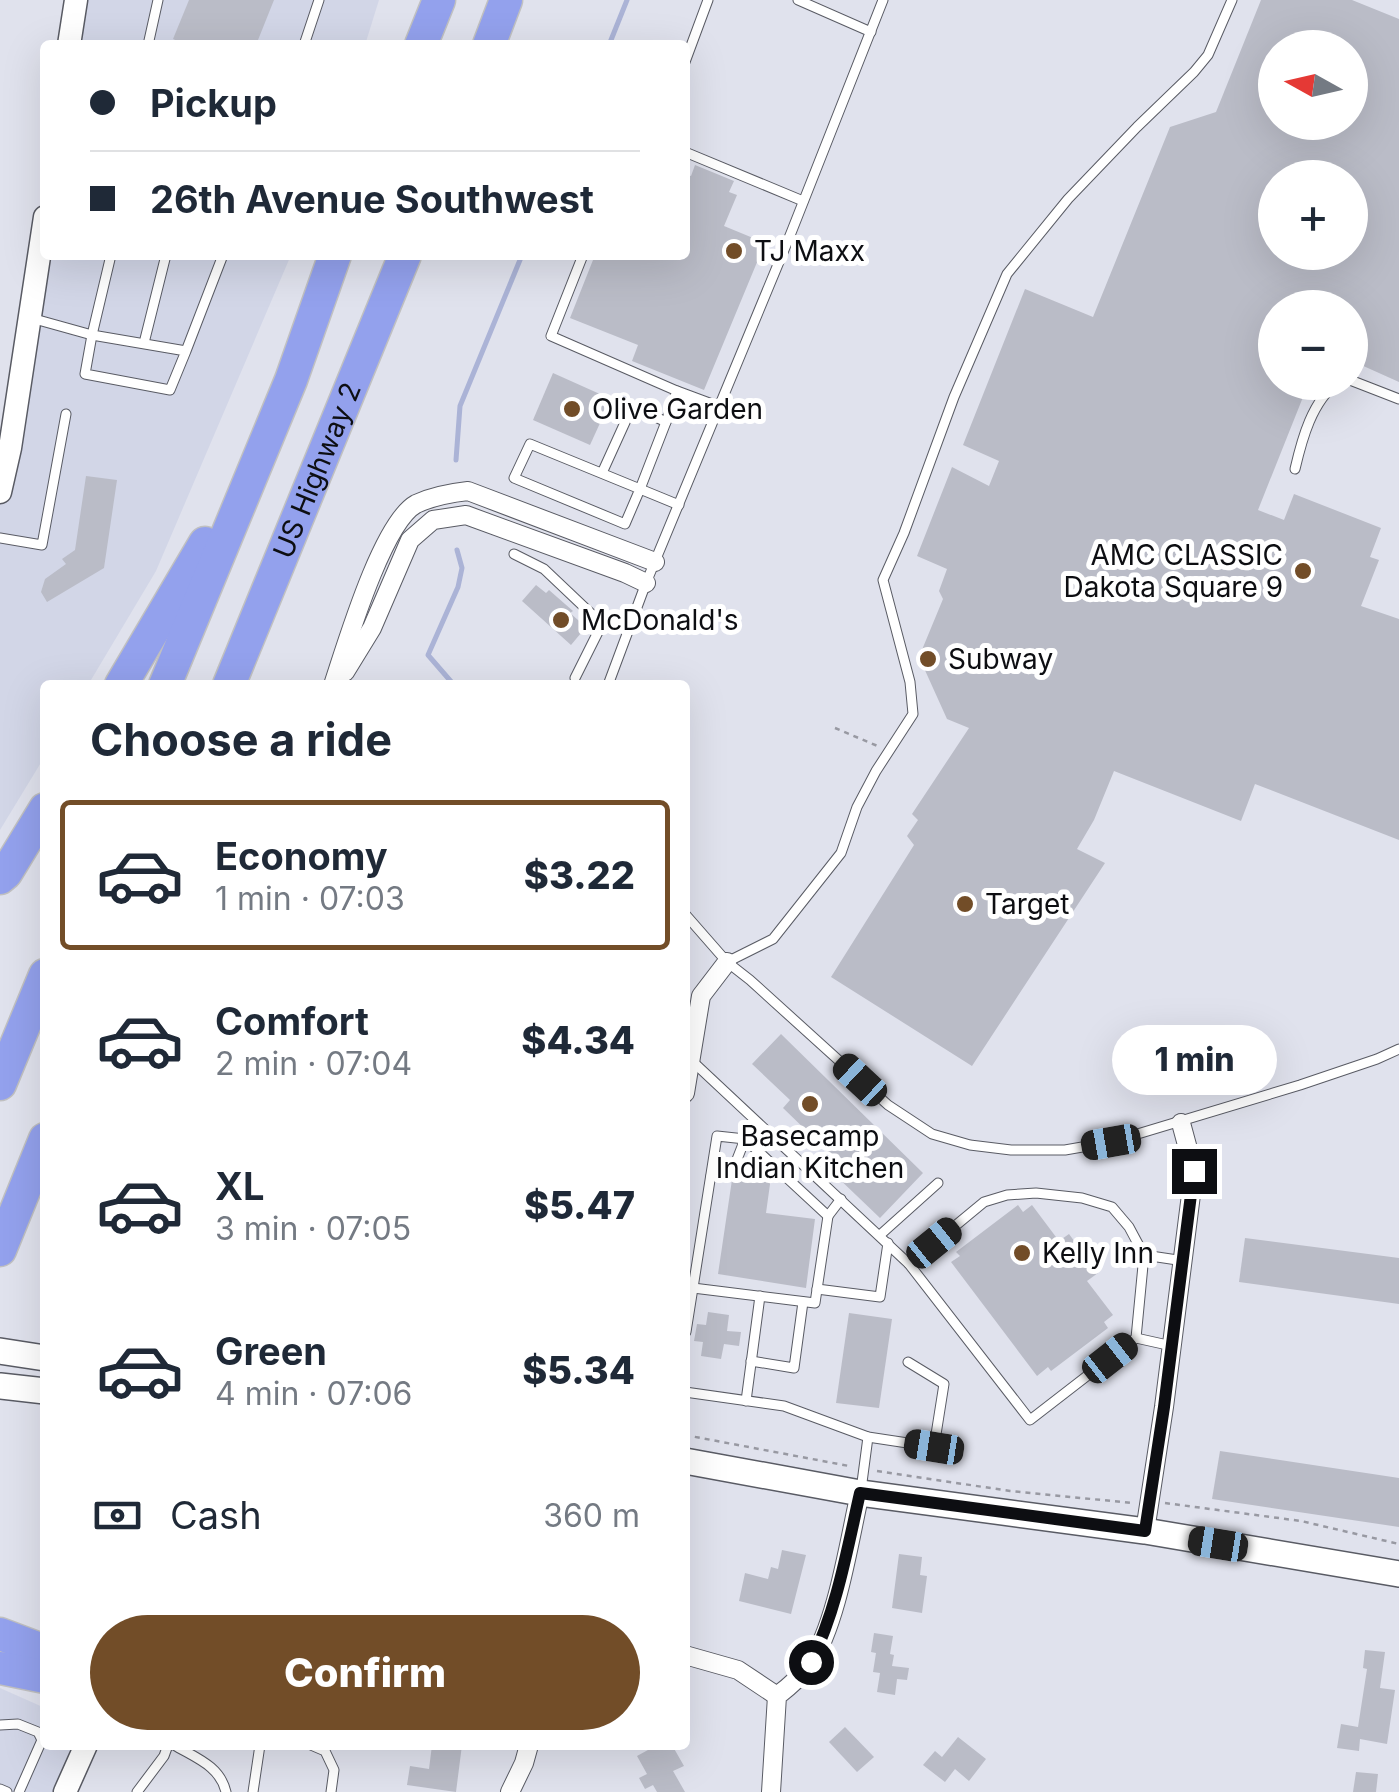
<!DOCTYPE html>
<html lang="en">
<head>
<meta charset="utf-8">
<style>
  :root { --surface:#fff; --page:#f2f2f3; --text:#1f2937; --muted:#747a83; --line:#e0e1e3; --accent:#724d28 }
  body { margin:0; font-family:Inter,sans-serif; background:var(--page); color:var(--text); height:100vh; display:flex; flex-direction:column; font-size:38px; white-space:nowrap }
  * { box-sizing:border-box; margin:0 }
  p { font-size:32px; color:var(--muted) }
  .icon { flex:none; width:55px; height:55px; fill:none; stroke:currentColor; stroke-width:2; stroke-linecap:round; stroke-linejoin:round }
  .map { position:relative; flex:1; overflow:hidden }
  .drawer { position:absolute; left:40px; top:680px; width:650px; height:1070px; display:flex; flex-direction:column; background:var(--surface); border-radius:10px; box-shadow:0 10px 40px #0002 }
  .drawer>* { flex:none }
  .guide { position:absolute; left:40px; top:40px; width:650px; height:220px; border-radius:10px; box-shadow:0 10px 40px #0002; display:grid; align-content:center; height:220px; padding:0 50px; background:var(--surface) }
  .needle { width:65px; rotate:278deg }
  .controls { position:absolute; left:1258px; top:30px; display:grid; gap:20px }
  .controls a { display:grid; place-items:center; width:110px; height:110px; border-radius:50%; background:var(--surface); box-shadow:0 10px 40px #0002; font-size:50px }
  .end { position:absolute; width:45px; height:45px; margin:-22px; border:12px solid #0d0e12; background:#fff; box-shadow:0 0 0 5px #fff }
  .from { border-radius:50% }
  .bubble { position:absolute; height:70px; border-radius:35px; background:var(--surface); box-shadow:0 10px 40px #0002; font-size:32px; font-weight:800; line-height:70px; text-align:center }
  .car { position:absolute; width:30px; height:60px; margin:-30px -15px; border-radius:12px; box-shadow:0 0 8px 2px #0007; background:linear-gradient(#222 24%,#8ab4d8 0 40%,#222 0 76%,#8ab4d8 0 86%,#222 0) }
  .guide b { display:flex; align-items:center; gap:35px; height:95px; font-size:38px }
  .guide b+b { border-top:2px solid var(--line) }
  .guide i { width:25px; height:25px; background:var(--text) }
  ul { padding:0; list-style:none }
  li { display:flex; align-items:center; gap:30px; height:150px; margin:0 20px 15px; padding:0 30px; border:5px solid transparent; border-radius:10px }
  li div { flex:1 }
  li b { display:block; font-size:38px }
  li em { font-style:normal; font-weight:800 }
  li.current { border-color:var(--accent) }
  li>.icon { width:90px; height:90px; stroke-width:1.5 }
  h2 { padding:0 50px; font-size:45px; line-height:120px }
  .pay { display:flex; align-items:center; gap:25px; height:110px; padding:0 50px; font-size:38px }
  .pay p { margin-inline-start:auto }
  .button { display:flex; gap:20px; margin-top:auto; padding:20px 50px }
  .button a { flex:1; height:115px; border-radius:60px; background:var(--accent); color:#fff; font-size:40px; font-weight:800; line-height:115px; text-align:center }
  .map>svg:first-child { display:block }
  .built { fill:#d2d6e7 }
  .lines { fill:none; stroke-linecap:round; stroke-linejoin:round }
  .stream { stroke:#abb3d6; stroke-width:5 }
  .building { fill:#babcc7; fill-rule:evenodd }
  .service-casing { stroke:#595b64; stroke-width:11 }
  .minor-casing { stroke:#595b64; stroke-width:20 }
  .tertiary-casing { stroke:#595b64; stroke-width:25 }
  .secondary-casing { stroke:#595b64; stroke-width:28 }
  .motorway-casing { stroke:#c0c0c1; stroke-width:35 }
  .path { stroke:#9899a2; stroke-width:2.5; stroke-dasharray:5 5; stroke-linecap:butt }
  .service { stroke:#fff; stroke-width:9 }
  .minor { stroke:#fff; stroke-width:18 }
  .tertiary { stroke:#fff; stroke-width:22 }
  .secondary { stroke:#fff; stroke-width:25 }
  .motorway { stroke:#93a1ed; stroke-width:32 }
  .route { stroke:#0d0e12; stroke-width:12 }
  .poi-dot { fill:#724d28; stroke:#fff; stroke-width:4 }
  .labels { text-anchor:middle; stroke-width:10; stroke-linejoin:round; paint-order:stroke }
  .poi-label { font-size:28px; fill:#0d0e12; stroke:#fff; text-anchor:start }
  .street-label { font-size:28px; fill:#0d0e12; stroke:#fff }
</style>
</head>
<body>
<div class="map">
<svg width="1399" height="1792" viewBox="0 0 1399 1792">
  <rect width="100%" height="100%" fill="#e0e2ed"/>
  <g class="built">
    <polygon points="80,0 379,0 365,45 73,45"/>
    <polygon points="45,255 291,255 156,571 88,685 45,685 45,756 0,830 0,505 14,446"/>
    <polygon points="0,1688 45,1708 45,1745 74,1745 53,1792 0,1792"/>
  </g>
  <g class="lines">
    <g class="stream">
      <polyline points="609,45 627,0"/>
      <polyline points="456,460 460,406 522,255"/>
      <polyline points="454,685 428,655 458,587 462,568 457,550"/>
    </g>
  </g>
  <g class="building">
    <polygon points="189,0 274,0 256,45 186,45 173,39"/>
    <path d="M1261,0H1352L1399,19V382L1350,360V308H1275V382H1309L1258,510L1284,520L1294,494L1381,528L1370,557L1379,560L1361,606L1399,619V840L1255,784L1241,821L1114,771L1094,820L1077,849L1105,863L972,1066L831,977L914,845L907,836L918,820L912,814L969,728L947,719L919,657L943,599L939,591L947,569L917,556L952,467L989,486L999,461L963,445L1025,289L1093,317L1170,127L1216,112ZM1275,48H1350V122H1275ZM1275,178H1350V252H1275Z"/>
    <polygon points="695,165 734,181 729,192 737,195 724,226 765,243 704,390 632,361 638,345 570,318 595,255 685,255 685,174 691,176"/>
    <polygon points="553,373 611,399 590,445 533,420"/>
    <polygon points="86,476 117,480 104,568 47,602 41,592 45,579 66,564 62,559 75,550"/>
    <polygon points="536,585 546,593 549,590 573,611 570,613 586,627 571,645 522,601"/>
    <polygon points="781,1034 923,1173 880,1218 833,1173 843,1166 783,1108 790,1100 752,1064"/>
    <polygon points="733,1173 771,1177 766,1213 815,1219 806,1288 718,1274"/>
    <polygon points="1018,1205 1023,1212 1032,1205 1059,1241 1069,1234 1098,1273 1087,1281 1113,1315 1104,1322 1108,1328 1051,1371 1048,1367 1037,1376 951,1262 960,1256 956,1252"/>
    <polygon points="1245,1238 1399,1258 1399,1304 1239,1282"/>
    <polygon points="708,1312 729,1315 727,1331 741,1332 739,1346 724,1344 721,1359 701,1356 703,1342 694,1341 697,1324 706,1325"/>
    <polygon points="849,1313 892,1319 879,1408 836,1403"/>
    <polygon points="1220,1451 1399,1478 1399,1527 1212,1499"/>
    <polygon points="782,1550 806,1555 791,1614 739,1601 745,1573 768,1579 771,1567 778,1569"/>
    <polygon points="899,1554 922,1557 920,1575 927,1576 922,1613 892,1608"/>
    <polygon points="874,1633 893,1636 890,1654 894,1655 892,1666 909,1668 907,1680 897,1679 895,1695 877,1692 880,1673 873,1672 876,1653 871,1652"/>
    <polygon points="1365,1650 1385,1652 1380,1688 1395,1690 1387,1744 1360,1739 1359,1751 1337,1748 1341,1724 1358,1727 1367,1669 1363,1668"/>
    <polygon points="845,1727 874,1757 857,1772 829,1742"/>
    <polygon points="958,1737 986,1759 969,1781 955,1769 945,1782 923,1765 935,1751 942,1757"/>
    <polygon points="432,1745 462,1745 456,1792 407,1785 410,1766 429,1769"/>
    <polygon points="657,1745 672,1745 684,1766 673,1771 685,1792 657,1792 653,1785 645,1789 639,1778 647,1774 637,1756"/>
    <polygon points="1356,1772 1378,1774 1376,1792 1353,1792"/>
  </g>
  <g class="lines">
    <g class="service-casing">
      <g id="service">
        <polyline points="798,0 871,32"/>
        <polyline points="148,45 158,0"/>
        <polyline points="304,45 319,0"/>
        <polyline points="685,62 708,0"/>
        <polyline points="685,152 803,201"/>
        <polyline points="583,255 551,336 677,391"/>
        <polyline points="31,318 92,335 111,255"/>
        <polyline points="144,343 166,255"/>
        <polyline points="186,351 170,390 85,374 92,335 186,351 223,255"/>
        <polyline points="1350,380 1399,399"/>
        <polyline points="666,422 677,391 720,407"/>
        <path d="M1295,469C1302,439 1312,401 1338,382"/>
        <path d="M602,473L627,418C641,407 651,415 666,422L640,489L530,444L514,478L625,524L640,489L679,505"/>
        <polyline points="0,538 42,545 66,414"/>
        <polyline points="514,554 544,569 602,624 575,678"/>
        <polyline points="608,685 646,583 791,233 883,0"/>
        <polyline points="685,914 727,962 750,980 888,1105 932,1134 970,1145 1011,1150 1065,1150 1111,1142 1300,1085 1377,1059 1399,1049"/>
        <polyline points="727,962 773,939 841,853 857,807 876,771 913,714 910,682 883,580 904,533 954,397 1007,274 1068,199 1137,127 1194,72 1208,55 1232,0"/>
        <polyline points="691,1060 909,1264 1030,1420 1136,1338 1172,1346"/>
        <polyline points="711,1176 736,1162 745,1139"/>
        <polyline points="880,1235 938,1183"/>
        <polyline points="909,1264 984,1202 1007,1195 1036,1193 1082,1198 1112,1207 1129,1227 1144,1255 1184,1261"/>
        <polyline points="685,1287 815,1303 828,1216"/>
        <polyline points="817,1289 880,1297 888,1243"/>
        <polyline points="686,1332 717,1136 745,1139 828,1216 841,1199"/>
        <polyline points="1136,1338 1144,1255"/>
        <polyline points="751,1361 794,1368 803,1302"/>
        <polyline points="685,1392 784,1406 868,1437 934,1447 944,1384 908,1362"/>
        <polyline points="746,1401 760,1296"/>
        <polyline points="861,1490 868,1437"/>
        <polyline points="0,1725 18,1724 38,1732 42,1740 19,1792"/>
        <path d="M174,1745C196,1758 220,1766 226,1792"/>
        <polyline points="311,1745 325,1751 334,1770 331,1792"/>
        <polyline points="0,1789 7,1792"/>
        <polyline points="137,1792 164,1756 168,1745"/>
        <polyline points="253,1792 260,1745"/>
      </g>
    </g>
    <g class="minor-casing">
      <g id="minor">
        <polyline points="345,672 372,628 410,540 433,520 466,515 625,573 646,583"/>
        <path d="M333,685C346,646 382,523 416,504C433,496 450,493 468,491L655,562"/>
        <polyline points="685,1093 701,996 727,962"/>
        <polyline points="1145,1531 1164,1407 1194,1171 1181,1123"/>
        <polyline points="685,1655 738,1670 777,1696"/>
        <polyline points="510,1792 524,1763 529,1745"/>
        <path d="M771,1792L777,1696C790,1686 801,1677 810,1664C837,1624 849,1541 860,1493"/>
      </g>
    </g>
    <g class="tertiary-casing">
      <g id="tertiary">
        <polyline points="69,45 76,0"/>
        <polyline points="0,492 10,448 45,217"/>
        <polyline points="65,1792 86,1745"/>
      </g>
    </g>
    <g class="secondary-casing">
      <g id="secondary">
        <polyline points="0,1351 45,1358"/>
        <polyline points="0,1386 45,1391"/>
        <polyline points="685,1461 860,1493 1145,1531 1399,1574"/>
      </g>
    </g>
    <g class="motorway-casing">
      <g id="motorway">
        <polyline points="421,45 439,0"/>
        <polyline points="489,45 506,0"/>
        <polyline points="121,685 205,543"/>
        <polyline points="165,685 291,380 335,255"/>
        <path id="s1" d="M229,685L405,255"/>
        <polyline points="0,878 6,873 45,809"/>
        <polyline points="0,1084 45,975"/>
        <polyline points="0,1250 45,1139"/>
        <polyline points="0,1634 45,1651"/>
        <polyline points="0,1668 45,1677"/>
      </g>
    </g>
    <g class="path">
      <polyline points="835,728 880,747"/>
      <polyline points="685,1435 849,1466"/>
      <polyline points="877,1471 1010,1491 1132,1503"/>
      <polyline points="1165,1503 1301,1521 1399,1544"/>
    </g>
    <use href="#service" class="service"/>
    <use href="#minor" class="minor"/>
    <use href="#tertiary" class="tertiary"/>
    <use href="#secondary" class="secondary"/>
    <use href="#motorway" class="motorway"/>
  </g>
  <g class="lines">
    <path class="route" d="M811,1662C837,1609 847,1550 860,1493L1145,1531L1164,1407L1194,1171"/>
  </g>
  <g class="poi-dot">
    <circle cx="734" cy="251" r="10"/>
    <circle cx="572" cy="409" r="10"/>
    <circle cx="1303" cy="571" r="10"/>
    <circle cx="561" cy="620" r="10"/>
    <circle cx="928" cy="659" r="10"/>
    <circle cx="965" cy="904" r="10"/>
    <circle cx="810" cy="1104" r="10"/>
    <circle cx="1022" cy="1253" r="10"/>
  </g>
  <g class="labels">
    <g class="poi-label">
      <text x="754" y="261">TJ Maxx</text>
      <text x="592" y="419">Olive Garden</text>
      <text x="1283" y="565" text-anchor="end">AMC CLASSIC<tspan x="1283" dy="32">Dakota Square 9</tspan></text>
      <text x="581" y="630">McDonald's</text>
      <text x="948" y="669">Subway</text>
      <text x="985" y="914">Target</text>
      <text x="810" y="1146" text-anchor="middle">Basecamp<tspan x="810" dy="32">Indian Kitchen</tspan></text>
      <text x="1042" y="1263">Kelly Inn</text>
    </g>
    <g class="street-label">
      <text dy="10" stroke="none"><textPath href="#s1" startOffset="232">US Highway 2</textPath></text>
    </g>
  </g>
</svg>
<div class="controls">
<a><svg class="needle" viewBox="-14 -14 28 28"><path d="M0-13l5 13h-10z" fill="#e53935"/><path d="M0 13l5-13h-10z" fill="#747a83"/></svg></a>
<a>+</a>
<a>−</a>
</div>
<i class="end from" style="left:811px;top:1662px"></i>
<i class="end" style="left:1194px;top:1171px"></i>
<div class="bubble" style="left:1112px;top:1025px;width:165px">1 min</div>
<i class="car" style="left:860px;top:1080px;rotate:313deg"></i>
<i class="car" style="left:1111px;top:1142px;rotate:260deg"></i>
<i class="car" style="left:934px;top:1243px;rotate:51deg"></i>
<i class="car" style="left:1110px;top:1358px;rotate:52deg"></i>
<i class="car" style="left:934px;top:1447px;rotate:279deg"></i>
<i class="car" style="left:1218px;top:1544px;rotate:279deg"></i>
<div class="guide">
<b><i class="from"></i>Pickup</b>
<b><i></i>26th Avenue Southwest</b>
</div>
<section class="drawer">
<h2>Choose a ride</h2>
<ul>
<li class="current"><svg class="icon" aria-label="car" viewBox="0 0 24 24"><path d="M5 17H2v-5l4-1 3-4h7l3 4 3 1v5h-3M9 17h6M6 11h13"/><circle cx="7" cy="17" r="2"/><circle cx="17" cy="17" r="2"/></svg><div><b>Economy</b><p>1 min · 07:03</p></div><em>$3.22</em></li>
<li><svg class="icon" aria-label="car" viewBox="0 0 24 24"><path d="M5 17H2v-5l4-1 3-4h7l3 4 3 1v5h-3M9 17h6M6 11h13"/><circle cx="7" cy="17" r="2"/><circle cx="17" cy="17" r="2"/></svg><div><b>Comfort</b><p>2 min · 07:04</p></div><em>$4.34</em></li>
<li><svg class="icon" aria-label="car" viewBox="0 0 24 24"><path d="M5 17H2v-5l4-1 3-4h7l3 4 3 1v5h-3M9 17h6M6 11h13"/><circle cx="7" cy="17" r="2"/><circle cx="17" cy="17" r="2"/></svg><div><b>XL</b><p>3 min · 07:05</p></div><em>$5.47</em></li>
<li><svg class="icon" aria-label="car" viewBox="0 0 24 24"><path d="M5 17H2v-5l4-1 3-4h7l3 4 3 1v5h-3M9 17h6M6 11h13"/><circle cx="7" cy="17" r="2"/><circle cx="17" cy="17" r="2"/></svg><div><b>Green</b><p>4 min · 07:06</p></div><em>$5.34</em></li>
</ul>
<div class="pay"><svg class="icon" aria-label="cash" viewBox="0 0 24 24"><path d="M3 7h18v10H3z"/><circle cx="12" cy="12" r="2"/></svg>Cash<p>360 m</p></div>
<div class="button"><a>Confirm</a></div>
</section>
</div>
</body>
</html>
